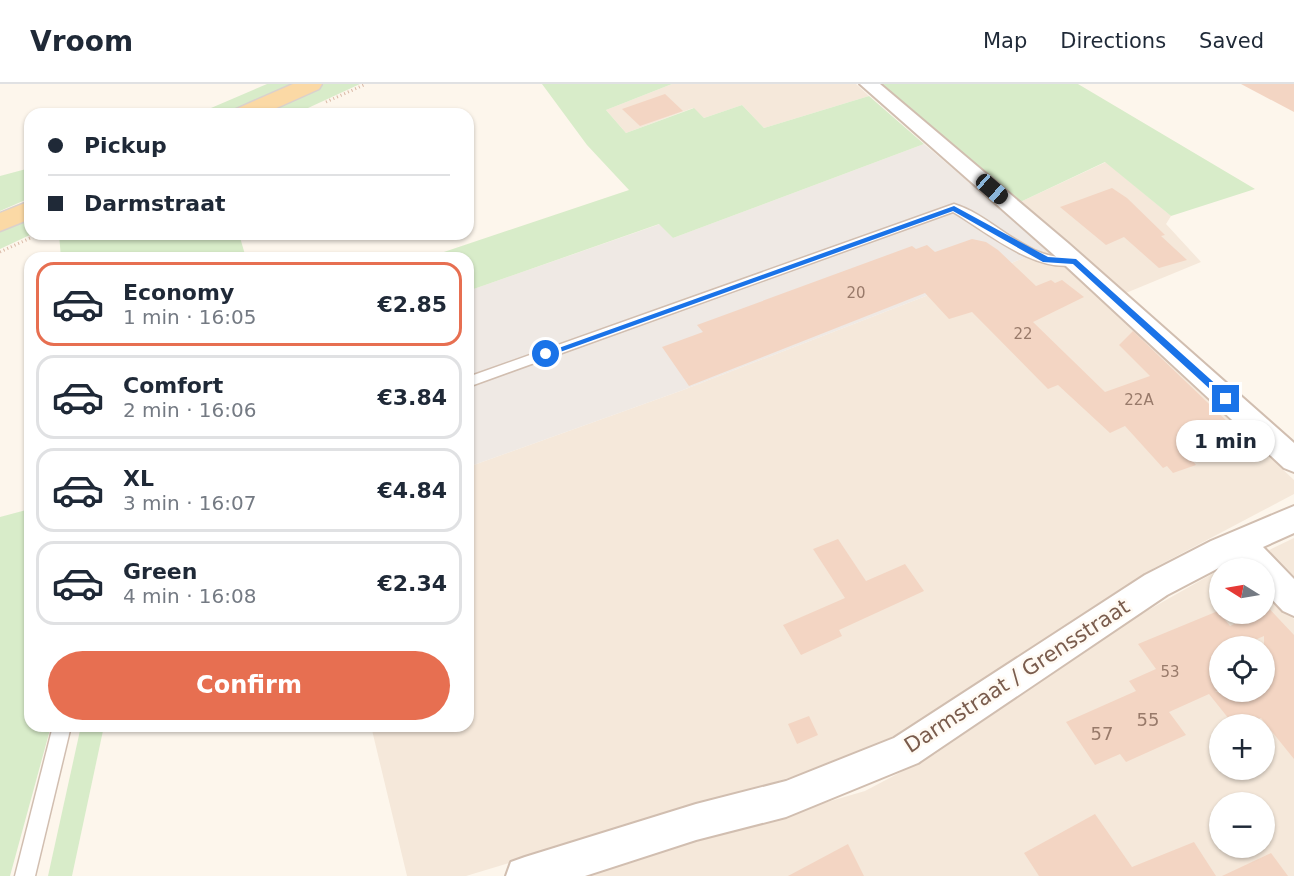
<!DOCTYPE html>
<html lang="en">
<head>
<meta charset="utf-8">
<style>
  :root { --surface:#fff; --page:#f6f6f7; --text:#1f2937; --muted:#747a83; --line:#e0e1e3; --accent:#e76f51 }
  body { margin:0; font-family:"DejaVu Sans",sans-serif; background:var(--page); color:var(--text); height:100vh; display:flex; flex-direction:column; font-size:22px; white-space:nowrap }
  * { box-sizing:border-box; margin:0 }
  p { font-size:20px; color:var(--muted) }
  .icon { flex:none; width:33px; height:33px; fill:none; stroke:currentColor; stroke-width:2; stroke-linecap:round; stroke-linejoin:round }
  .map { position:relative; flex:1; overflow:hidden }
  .drawer { position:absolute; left:24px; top:168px; width:450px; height:480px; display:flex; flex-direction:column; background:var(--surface); border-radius:18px; box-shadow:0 2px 4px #0004 }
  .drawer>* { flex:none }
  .hud { position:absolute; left:24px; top:24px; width:450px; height:132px; border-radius:18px; box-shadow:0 2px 4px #0004; display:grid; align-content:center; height:132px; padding:0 24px; background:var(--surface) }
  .needle { width:39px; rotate:281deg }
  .buttons { position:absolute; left:1209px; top:474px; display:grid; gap:12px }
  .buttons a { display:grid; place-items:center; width:66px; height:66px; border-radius:50%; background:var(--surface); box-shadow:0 2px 4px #0004; font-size:30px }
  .end { position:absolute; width:27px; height:27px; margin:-14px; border:8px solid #1a73e8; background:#fff; box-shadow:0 0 0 3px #fff }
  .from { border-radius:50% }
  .bubble { position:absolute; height:42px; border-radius:21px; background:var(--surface); box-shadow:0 2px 4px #0004; font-size:20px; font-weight:700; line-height:42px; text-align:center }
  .car { position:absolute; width:18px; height:36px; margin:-18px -9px; border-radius:8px; box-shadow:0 0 4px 2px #0007; background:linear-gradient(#222 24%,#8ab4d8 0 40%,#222 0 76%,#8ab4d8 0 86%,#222 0) }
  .hud b { display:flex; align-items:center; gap:21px; height:57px; font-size:22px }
  .hud b+b { border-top:2px solid var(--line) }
  .hud i { width:15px; height:15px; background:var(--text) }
  ul { padding:10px 0 0; list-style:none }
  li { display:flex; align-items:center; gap:18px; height:84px; margin:0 12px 9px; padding:0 12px; border:3px solid var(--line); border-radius:18px }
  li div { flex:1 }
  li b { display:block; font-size:22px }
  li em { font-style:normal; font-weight:700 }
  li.current { border-color:var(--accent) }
  li>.icon { width:54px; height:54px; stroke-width:1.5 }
  .cta { display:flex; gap:12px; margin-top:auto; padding:12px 24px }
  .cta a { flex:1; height:69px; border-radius:36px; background:var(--accent); color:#fff; font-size:24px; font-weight:700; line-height:69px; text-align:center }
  header { display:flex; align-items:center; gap:36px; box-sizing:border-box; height:84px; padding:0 30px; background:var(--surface); border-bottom:2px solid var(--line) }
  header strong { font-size:28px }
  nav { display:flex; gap:33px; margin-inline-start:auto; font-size:21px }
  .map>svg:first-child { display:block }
  .residential { fill:#f5e8da; fill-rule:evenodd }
  .industrial { fill:#efe9e4 }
  .green { fill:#d8ecc9 }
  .building { fill:#f3d5c3; fill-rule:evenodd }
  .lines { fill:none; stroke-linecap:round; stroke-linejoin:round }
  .lane-casing { stroke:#d1beb0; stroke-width:3 }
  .street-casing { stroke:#d1beb0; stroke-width:4 }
  .primary-casing { stroke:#dad1cd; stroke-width:3 }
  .path { stroke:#d9b8a5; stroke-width:3; stroke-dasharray:1 3; stroke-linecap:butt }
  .lane { fill:#fff; fill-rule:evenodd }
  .street { fill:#fff; fill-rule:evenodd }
  .primary { fill:#fbd9a5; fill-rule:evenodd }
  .route { fill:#1a73e8 }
  .labels { text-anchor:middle; stroke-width:5; stroke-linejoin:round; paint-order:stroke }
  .number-label { font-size:15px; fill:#987a6a }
  .near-number-label { font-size:18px; fill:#987a6a }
  .near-street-label { font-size:21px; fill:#7a5c4d; stroke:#fffaf3 }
</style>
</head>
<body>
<header>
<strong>Vroom</strong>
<nav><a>Map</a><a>Directions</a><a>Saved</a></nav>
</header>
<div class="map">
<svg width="1294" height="792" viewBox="0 0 1294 792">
  <rect width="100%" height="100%" fill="#fdf6ec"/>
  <g class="residential">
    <polygon points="672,0 856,0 869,12 764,44 742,21 704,34 693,24 626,49 606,26"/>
    <polygon points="1106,78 1171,132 1166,140 1201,178 1121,211 1016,120"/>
    <polygon points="1047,165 1294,396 1294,410 1154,484 931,635 861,672 466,792 407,792 371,642 468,642 468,383 683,306"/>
    <polygon points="1294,454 1294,503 1263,469"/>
    <path d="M1219,486L1220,530H1264L1265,501L1294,535V792H573L865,707L935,670L1136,533ZM1220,562H1264V608H1220ZM1220,640H1264V686H1220ZM1220,718H1264V764H1220Z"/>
  </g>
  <polygon class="industrial" points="924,60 1047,165 683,306 468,383 468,207 660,140 673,154"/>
  <g class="green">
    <polygon points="267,0 294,0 225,30 197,30"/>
    <polygon points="324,0 360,0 295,30 257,30"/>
    <polygon points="542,0 672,0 606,26 626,49 694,24 704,34 742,21 764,44 869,12 924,60 673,154 659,140 468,207 468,174 426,174 629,106 587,61"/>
    <polygon points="874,0 1078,0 1255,105 1171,132 1105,78 1016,120"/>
    <polygon points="30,84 30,114 0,127 0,92"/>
    <polygon points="30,132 32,150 0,165 0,146"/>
    <polygon points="59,150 239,150 246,174 61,174"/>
    <polygon points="30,425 30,642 51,642 10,792 0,792 0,433"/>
    <polygon points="81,642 104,642 72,792 48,792"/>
  </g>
  <g class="building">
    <polygon points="1241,0 1294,0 1294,28"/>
    <polygon points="665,10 683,27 640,42 622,25"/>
    <polygon points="1112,104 1127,114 1165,151 1161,152 1187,176 1159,184 1124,153 1106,161 1060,123"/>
    <polygon points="972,155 986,158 998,166 1036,202 1051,196 1055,199 1062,196 1084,213 1033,238 1105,308 1150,292 1119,261 1133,247 1231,341 1180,362 1196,381 1173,389 1167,382 1163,384 1125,342 1110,349 1058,301 1048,305 972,228 949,235 925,209 689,302 662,263 703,248 697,241 912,162 916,165 927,161 935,168"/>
    <polygon points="838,455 866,497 905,480 924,507 839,546 842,552 801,571 783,541 845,514 813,465"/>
    <path d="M1264,519L1294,551V675L1261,634L1246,640H1233L1209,610L1169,628L1186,651L1126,678L1120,670L1095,681L1066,638L1136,607L1129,597L1156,585L1138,560L1218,527L1230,542L1256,530H1264ZM1264,552V608H1215L1220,606V562H1241Z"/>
    <polygon points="809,632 818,651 797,660 788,640"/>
    <polygon points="1095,730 1132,783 1194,758 1216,792 1039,792 1024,769"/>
    <polygon points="848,760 864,792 788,792"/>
    <polygon points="1271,769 1288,792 1222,792"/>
  </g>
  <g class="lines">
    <g class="lane-casing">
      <g id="lane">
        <path d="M954,120C996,133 1026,178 1074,173L1080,177L1078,180C1037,191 987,148 953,128L468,303V293Z"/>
        <polygon points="53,642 71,642 35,792 15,792"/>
      </g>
    </g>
    <g class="street-casing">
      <g id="street">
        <polygon points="860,0 880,0 1069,160 1294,359 1294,388 1284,384 1053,170"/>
        <polygon points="1294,422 1294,449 1263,463 1294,495 1294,532 1283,527 1264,507 1264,484 1244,484 1232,477 1167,511 918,679 786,733 696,756 585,792 506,792 511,778 525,773 696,720 786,697 894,654 1145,491 1211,457"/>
      </g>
    </g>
    <g class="primary-casing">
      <g id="primary">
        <polygon points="293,0 322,0 319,5 263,30 233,30 236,25"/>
        <polygon points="30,117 30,135 0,147 0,129"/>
      </g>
    </g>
    <g class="path">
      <polyline points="326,18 366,0"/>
      <polyline points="0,168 39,150"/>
    </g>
    <use href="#lane" class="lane"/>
    <use href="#street" class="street"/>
    <use href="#primary" class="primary"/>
  </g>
  <polygon class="route" points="954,122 1048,173 1076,175 1229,312 1229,317 1223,317 1073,180 1043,178 953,127 549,272 542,270"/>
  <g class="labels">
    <g class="number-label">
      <text x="856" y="214">20</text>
      <text x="1023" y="255">22</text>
      <text x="1139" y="321">22A</text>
      <text x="1170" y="593">53</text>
    </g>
    <g class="near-number-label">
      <text x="1148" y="642">55</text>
      <text x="1102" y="656">57</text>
    </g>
    <g class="near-street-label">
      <text transform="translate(1017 592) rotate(-33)" y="7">Darmstraat / Grensstraat</text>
    </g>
  </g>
</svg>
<div class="buttons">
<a><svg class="needle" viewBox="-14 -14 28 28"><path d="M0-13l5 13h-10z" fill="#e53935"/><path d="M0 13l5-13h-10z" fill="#747a83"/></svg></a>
<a><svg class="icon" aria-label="locate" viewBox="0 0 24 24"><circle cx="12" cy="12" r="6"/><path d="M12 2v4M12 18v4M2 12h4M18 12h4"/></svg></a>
<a>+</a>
<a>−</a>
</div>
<i class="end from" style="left:546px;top:270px"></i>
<i class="end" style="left:1226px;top:315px"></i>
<div class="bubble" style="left:1176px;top:336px;width:99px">1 min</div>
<i class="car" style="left:992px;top:105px;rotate:131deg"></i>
<div class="hud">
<b><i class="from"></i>Pickup</b>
<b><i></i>Darmstraat</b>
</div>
<section class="drawer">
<ul>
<li class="current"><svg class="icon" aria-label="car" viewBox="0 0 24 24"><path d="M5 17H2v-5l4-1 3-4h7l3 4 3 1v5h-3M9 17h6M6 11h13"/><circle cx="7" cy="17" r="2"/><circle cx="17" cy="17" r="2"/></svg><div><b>Economy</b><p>1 min · 16:05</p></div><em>€2.85</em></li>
<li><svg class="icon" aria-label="car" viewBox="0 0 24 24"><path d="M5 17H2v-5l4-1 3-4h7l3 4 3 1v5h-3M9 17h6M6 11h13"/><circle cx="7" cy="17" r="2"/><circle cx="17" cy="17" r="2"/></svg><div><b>Comfort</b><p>2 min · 16:06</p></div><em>€3.84</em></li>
<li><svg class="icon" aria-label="car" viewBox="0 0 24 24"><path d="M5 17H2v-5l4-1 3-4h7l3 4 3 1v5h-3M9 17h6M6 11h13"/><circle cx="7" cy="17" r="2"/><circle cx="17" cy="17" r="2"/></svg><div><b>XL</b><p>3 min · 16:07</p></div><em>€4.84</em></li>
<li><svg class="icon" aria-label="car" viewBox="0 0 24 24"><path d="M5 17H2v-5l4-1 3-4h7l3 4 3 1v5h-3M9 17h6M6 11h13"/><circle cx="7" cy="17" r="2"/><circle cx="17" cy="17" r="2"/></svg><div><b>Green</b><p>4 min · 16:08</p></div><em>€2.34</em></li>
</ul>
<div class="cta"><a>Confirm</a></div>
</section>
</div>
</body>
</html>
